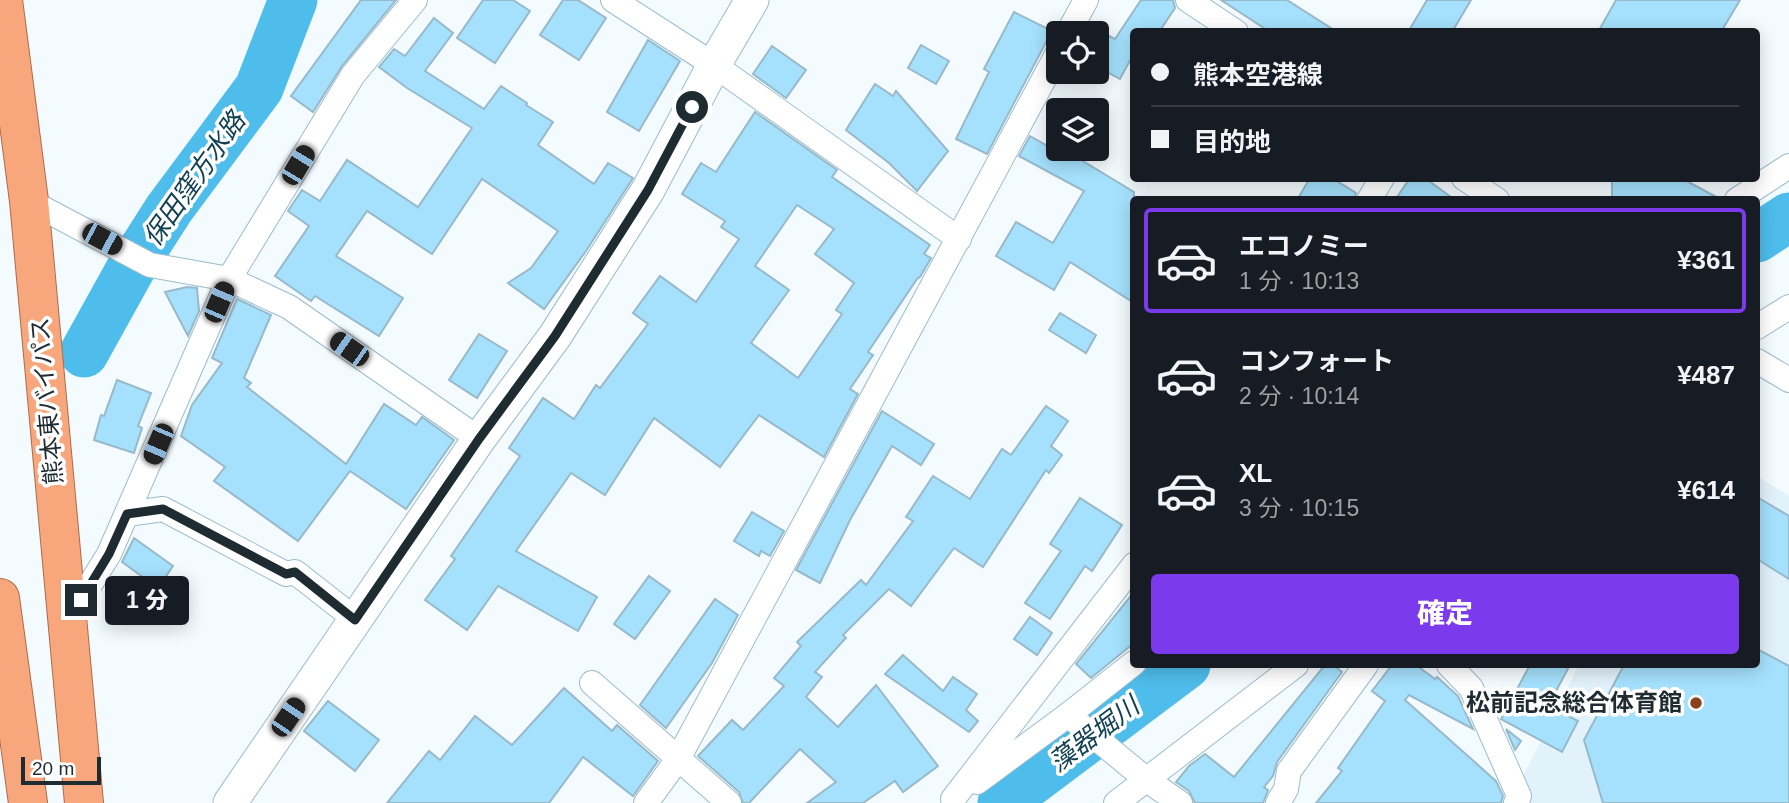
<!DOCTYPE html>
<html lang="ja">
<head>
<meta charset="utf-8">
<style>
  :root { --surface:#171b24; --page:#20242c; --text:#f1f3f6; --muted:#9ea1a6; --line:#363941; --accent:#7c3aed }
  body { margin:0; font-family:Arial,"Noto Sans JP",sans-serif; background:var(--page); color:var(--text); height:100vh; display:flex; flex-direction:column; font-size:26px; white-space:nowrap }
  * { box-sizing:border-box; margin:0 }
  p { font-size:23px; color:var(--muted) }
  .icon { flex:none; width:38px; height:38px; fill:none; stroke:currentColor; stroke-width:2; stroke-linecap:round; stroke-linejoin:round }
  .map { position:relative; flex:1; overflow:hidden }
  .side { position:absolute; left:1130px; top:196px; width:630px; height:472px; display:flex; flex-direction:column; background:var(--surface); border-radius:7px; box-shadow:0 4px 18px #0003 }
  .side>* { flex:none }
  .top-card { position:absolute; left:1130px; top:28px; width:630px; height:154px; border-radius:7px; box-shadow:0 4px 18px #0003; display:grid; align-content:center; height:154px; padding:0 21px; background:var(--surface) }
  .controls { position:absolute; left:1046px; top:21px; display:grid; gap:14px }
  .controls a { display:grid; place-items:center; width:63px; height:63px; border-radius:7px; background:var(--surface); box-shadow:0 4px 18px #0003; font-size:35px }
  .scale { position:absolute; left:21px; bottom:18px; width:80px; box-sizing:border-box; padding-left:7px; border:4px solid #1e2b31; border-top:0; font-size:19px; line-height:24px; white-space:nowrap; color:#1e2b31; -webkit-text-stroke:5px #fff; paint-order:stroke }
  .end { position:absolute; width:32px; height:32px; margin:-16px; border:9px solid #1e2b31; background:#fff; box-shadow:0 0 0 4px #fff }
  .from { border-radius:50% }
  .bubble { position:absolute; height:49px; border-radius:7px; background:var(--surface); box-shadow:0 4px 18px #0003; font-size:23px; font-weight:800; line-height:49px; text-align:center }
  .car { position:absolute; width:21px; height:42px; margin:-21px -10px; border-radius:9px; box-shadow:0 0 5px 2px #0007; background:linear-gradient(#222 24%,#8ab4d8 0 40%,#222 0 76%,#8ab4d8 0 86%,#222 0) }
  .top-card b { display:flex; align-items:center; gap:24px; height:66px; font-size:26px }
  .top-card b+b { border-top:2px solid var(--line) }
  .top-card i { width:18px; height:18px; background:var(--text) }
  ul { padding:12px 0 0; list-style:none }
  li { display:flex; align-items:center; gap:21px; height:105px; margin:0 14px 10px; padding:0 7px; border:4px solid transparent; border-radius:7px }
  li div { flex:1 }
  li b { display:block; font-size:26px }
  li em { font-style:normal; font-weight:800 }
  li.selected { border-color:var(--accent) }
  li>.icon { width:63px; height:63px; stroke-width:1.5 }
  .primary-button { display:flex; gap:14px; margin-top:auto; padding:14px 21px }
  .primary-button a { flex:1; height:80px; border-radius:7px; background:var(--accent); color:#fff; font-size:28px; font-weight:800; line-height:80px; text-align:center }
  .map>svg:first-child { display:block }
  .built { fill:#e2f2fb }
  .lines { fill:none; stroke-linecap:round; stroke-linejoin:round }
  .river { stroke:#4ebdeb; stroke-width:49 }
  .building { fill:#a5e1fd; stroke:#98b9c9; stroke-width:2; fill-rule:evenodd }
  .minor-casing { stroke:#9bbccd; stroke-width:26 }
  .secondary-casing { stroke:#9bbccd; stroke-width:35 }
  .trunk-casing { stroke:#ab6c4d; stroke-width:40 }
  .minor { stroke:#fff; stroke-width:24 }
  .secondary { stroke:#fff; stroke-width:33 }
  .trunk { stroke:#f8a67c; stroke-width:38 }
  .route { stroke:#1e2b31; stroke-width:9 }
  .poi-dot { fill:#88421c; stroke:#fff; stroke-width:2.5 }
  .labels { text-anchor:middle; stroke-width:7; stroke-linejoin:round; paint-order:stroke }
  .street-label { font-size:24px; fill:#1e2b31; stroke:#fff }
  .poi-label { font-size:24px; font-weight:bold; fill:#1e2b31; stroke:#fff; text-anchor:end }
  .water-label { font-size:26px; font-style:italic; fill:#104053; stroke:#fff }
</style>
</head>
<body>
<div class="map">
<svg width="1789" height="803" viewBox="0 0 1789 803">
  <rect width="100%" height="100%" fill="#f4fbfe"/>
  <polygon class="built" points="1757,476 1789,496 1789,803 1529,803 1532,798 1523,776 1579,665 1757,665"/>
  <g class="lines">
    <g class="river">
      <polyline points="1757,238 1789,217"/>
      <polyline points="84,353 130,270 169,209 259,88 293,0"/>
      <polyline points="1002,803 1186,665"/>
    </g>
  </g>
  <g class="building">
    <polygon points="361,0 396,0 342,66 313,112 291,96"/>
    <polygon points="483,0 513,0 530,11 495,63 457,38"/>
    <polygon points="563,0 578,0 606,18 579,60 540,35"/>
    <polygon points="1141,0 1173,0 1175,8 1159,32 1134,32 1134,53 1120,79 1097,67 1097,30 1115,39"/>
    <polygon points="1221,0 1287,0 1337,32 1270,32"/>
    <polygon points="1427,0 1471,0 1452,32 1408,32"/>
    <polygon points="1616,0 1740,0 1721,32 1598,32"/>
    <polygon points="1014,12 1052,31 987,154 956,139 989,72 984,69"/>
    <polygon points="434,18 453,33 425,71 484,109 501,86 527,103 526,105 553,122 538,145 594,184 608,163 633,178 586,251 544,309 508,283 531,268 558,231 482,179 432,254 367,211 336,256 403,298 379,336 315,296 311,301 275,276 309,226 288,211 302,190 320,201 347,160 418,207 472,128 407,88 379,67 394,49 405,56"/>
    <polygon points="648,40 680,61 639,131 607,112"/>
    <polygon points="921,45 949,61 936,84 908,68"/>
    <polygon points="772,46 806,70 786,98 753,74"/>
    <polygon points="875,84 893,96 896,91 948,151 917,191 889,163 846,130"/>
    <path d="M755,112L837,170L832,177L930,245L924,254L931,258L920,277L917,279L868,352L873,355L850,389L858,394L824,457L759,415L720,467L654,418L605,495L571,473L516,551L597,597L578,631L498,586L467,630L425,600L455,559L451,556L520,456L509,448L543,398L574,419L596,385L600,388L648,324L633,313L660,276L696,302L739,239L721,227L725,221L682,194L701,163L716,172ZM797,205L834,229L815,254L854,283L836,310L842,314L798,378L751,343L789,290L755,266Z"/>
    <polygon points="1030,136 1053,149 1059,139 1059,149 1084,149 1078,158 1134,192 1134,303 1070,262 1054,290 996,256 1016,222 1053,243 1084,191 1019,156"/>
    <polygon points="1310,178 1332,178 1356,193 1354,200 1297,200"/>
    <polygon points="1410,178 1425,178 1455,200 1395,200"/>
    <polygon points="1612,178 1681,178 1722,200 1612,200"/>
    <polygon points="187,287 197,288 199,311 188,336 165,292"/>
    <polygon points="237,299 271,315 244,378 251,383 247,387 346,464 384,404 416,425 422,417 454,440 406,509 350,471 298,541 214,481 225,467 181,436 192,405 222,363 212,358"/>
    <polygon points="1060,313 1096,335 1086,353 1049,330"/>
    <polygon points="479,334 507,351 477,398 449,380"/>
    <polygon points="117,380 151,393 138,426 142,428 134,453 94,440 101,415 104,416"/>
    <polygon points="1046,406 1068,421 1051,446 1062,455 1049,473 1046,470 983,567 954,548 911,606 889,589 843,635 846,638 843,641 815,672 822,677 806,697 838,727 876,685 938,766 903,792 895,781 863,803 807,803 836,782 800,749 749,803 743,803 739,792 698,756 732,720 743,730 784,686 774,678 801,646 797,642 861,580 866,585 913,521 906,517 933,476 970,499 1002,449 1011,455"/>
    <polygon points="882,411 934,444 921,465 892,446 850,520 820,583 796,570"/>
    <polygon points="1757,497 1789,516 1789,579 1757,559"/>
    <polygon points="1080,498 1122,525 1092,571 1085,566 1050,619 1025,603 1061,551 1050,544"/>
    <polygon points="752,512 784,531 770,556 761,551 759,556 734,541"/>
    <polygon points="134,538 173,566 158,588 122,562"/>
    <polygon points="649,576 670,591 635,639 614,624"/>
    <polygon points="1134,592 1134,643 1091,678 1076,664"/>
    <polygon points="715,599 738,615 712,663 666,728 640,705"/>
    <polygon points="1030,617 1052,633 1037,655 1014,639"/>
    <polygon points="1757,649 1789,666 1789,803 1603,803 1584,740 1624,665 1757,665"/>
    <polygon points="903,655 943,691 953,677 977,694 966,710 978,721 969,732 885,674"/>
    <polygon points="1325,665 1333,665 1342,672 1277,762 1273,776 1264,787 1268,790 1263,803 1195,803 1189,791 1176,782 1189,766 1205,754 1234,777"/>
    <polygon points="1392,665 1416,665 1435,679 1437,677 1458,696 1473,729 1409,695 1405,700 1496,781 1503,796 1501,803 1316,803 1342,771 1338,768 1385,701 1372,691"/>
    <polygon points="1530,665 1570,665 1548,706 1578,721 1562,752 1501,719"/>
    <polygon points="564,688 612,731 617,725 658,761 633,796 583,757 549,803 387,803 429,751 440,760 475,716 512,745"/>
    <polygon points="328,701 379,740 355,771 304,731"/>
    <polygon points="1506,729 1521,741 1515,750"/>
  </g>
  <g class="lines">
    <g class="minor-casing">
      <g id="minor">
        <polyline points="613,0 714,65 959,239"/>
        <polyline points="1188,0 1236,32"/>
        <polyline points="1068,33 1086,0"/>
        <polyline points="1464,178 1497,200"/>
        <polyline points="1369,200 1382,178"/>
        <polyline points="1737,200 1789,166"/>
        <polyline points="29,201 150,265 229,279 289,307 479,439"/>
        <polyline points="1757,327 1789,307"/>
        <polyline points="1757,361 1789,380"/>
        <polyline points="127,514 163,509 286,574 295,572 355,619"/>
        <polyline points="67,622 109,554 229,279 353,75 415,0"/>
        <polyline points="1449,665 1471,688 1519,796 1516,803"/>
        <polyline points="592,683 729,803"/>
        <polyline points="1068,715 1147,780 1180,803"/>
        <polyline points="977,782 1068,715 1134,663"/>
        <polyline points="953,799 1134,565"/>
        <polyline points="646,803 678,759 1059,51"/>
        <polyline points="1116,803 1296,665"/>
        <polyline points="1278,803 1286,789 1289,771 1366,665"/>
      </g>
    </g>
    <g class="secondary-casing">
      <polyline id="secondary" points="230,803 479,439 555,336 648,190 714,65 752,0"/>
    </g>
    <g class="trunk-casing">
      <g id="trunk">
        <polyline points="3,0 29,201 84,803"/>
        <polyline points="0,598 28,803"/>
      </g>
    </g>
    <use href="#minor" class="minor"/>
    <use href="#secondary" class="secondary"/>
    <use href="#trunk" class="trunk"/>
  </g>
  <g class="lines">
    <polyline class="route" points="81,600 109,554 127,514 163,509 286,574 295,572 355,620 479,439 555,336 648,190 692,107"/>
  </g>
  <circle class="poi-dot" cx="1696" cy="703" r="7"/>
  <g class="labels">
    <g class="street-label">
      <text transform="translate(47 401) rotate(-95)" y="8">熊本東バイパス</text>
    </g>
    <g class="poi-label">
      <text x="1682" y="711">松前記念総合体育館</text>
    </g>
    <g class="water-label">
      <text transform="translate(194 179) rotate(-55)" y="9">保田窪方水路</text>
      <text transform="translate(1094 734) rotate(-37)" y="9">藻器堀川</text>
    </g>
  </g>
</svg>
<div class="controls">
<a><svg class="icon" aria-label="locate" viewBox="0 0 24 24"><circle cx="12" cy="12" r="6"/><path d="M12 2v4M12 18v4M2 12h4M18 12h4"/></svg></a>
<a><svg class="icon" aria-label="layers" viewBox="0 0 24 24"><path d="M12 4l9 5-9 5-9-5zM3 14l9 5 9-5"/></svg></a>
</div>
<div class="scale">20 m</div>
<i class="end from" style="left:692px;top:107px"></i>
<i class="end" style="left:81px;top:600px"></i>
<div class="bubble" style="left:105px;top:576px;width:84px">1 分</div>
<i class="car" style="left:298px;top:165px;rotate:31deg"></i>
<i class="car" style="left:102px;top:239px;rotate:118deg"></i>
<i class="car" style="left:219px;top:302px;rotate:23deg"></i>
<i class="car" style="left:349px;top:349px;rotate:305deg"></i>
<i class="car" style="left:158px;top:444px;rotate:203deg"></i>
<i class="car" style="left:288px;top:717px;rotate:34deg"></i>
<div class="top-card">
<b><i class="from"></i>熊本空港線</b>
<b><i></i>目的地</b>
</div>
<section class="side">
<ul>
<li class="selected"><svg class="icon" aria-label="car" viewBox="0 0 24 24"><path d="M5 17H2v-5l4-1 3-4h7l3 4 3 1v5h-3M9 17h6M6 11h13"/><circle cx="7" cy="17" r="2"/><circle cx="17" cy="17" r="2"/></svg><div><b>エコノミー</b><p>1 分 · 10:13</p></div><em>¥361</em></li>
<li><svg class="icon" aria-label="car" viewBox="0 0 24 24"><path d="M5 17H2v-5l4-1 3-4h7l3 4 3 1v5h-3M9 17h6M6 11h13"/><circle cx="7" cy="17" r="2"/><circle cx="17" cy="17" r="2"/></svg><div><b>コンフォート</b><p>2 分 · 10:14</p></div><em>¥487</em></li>
<li><svg class="icon" aria-label="car" viewBox="0 0 24 24"><path d="M5 17H2v-5l4-1 3-4h7l3 4 3 1v5h-3M9 17h6M6 11h13"/><circle cx="7" cy="17" r="2"/><circle cx="17" cy="17" r="2"/></svg><div><b>XL</b><p>3 分 · 10:15</p></div><em>¥614</em></li>
</ul>
<div class="primary-button"><a>確定</a></div>
</section>
</div>
</body>
</html>
